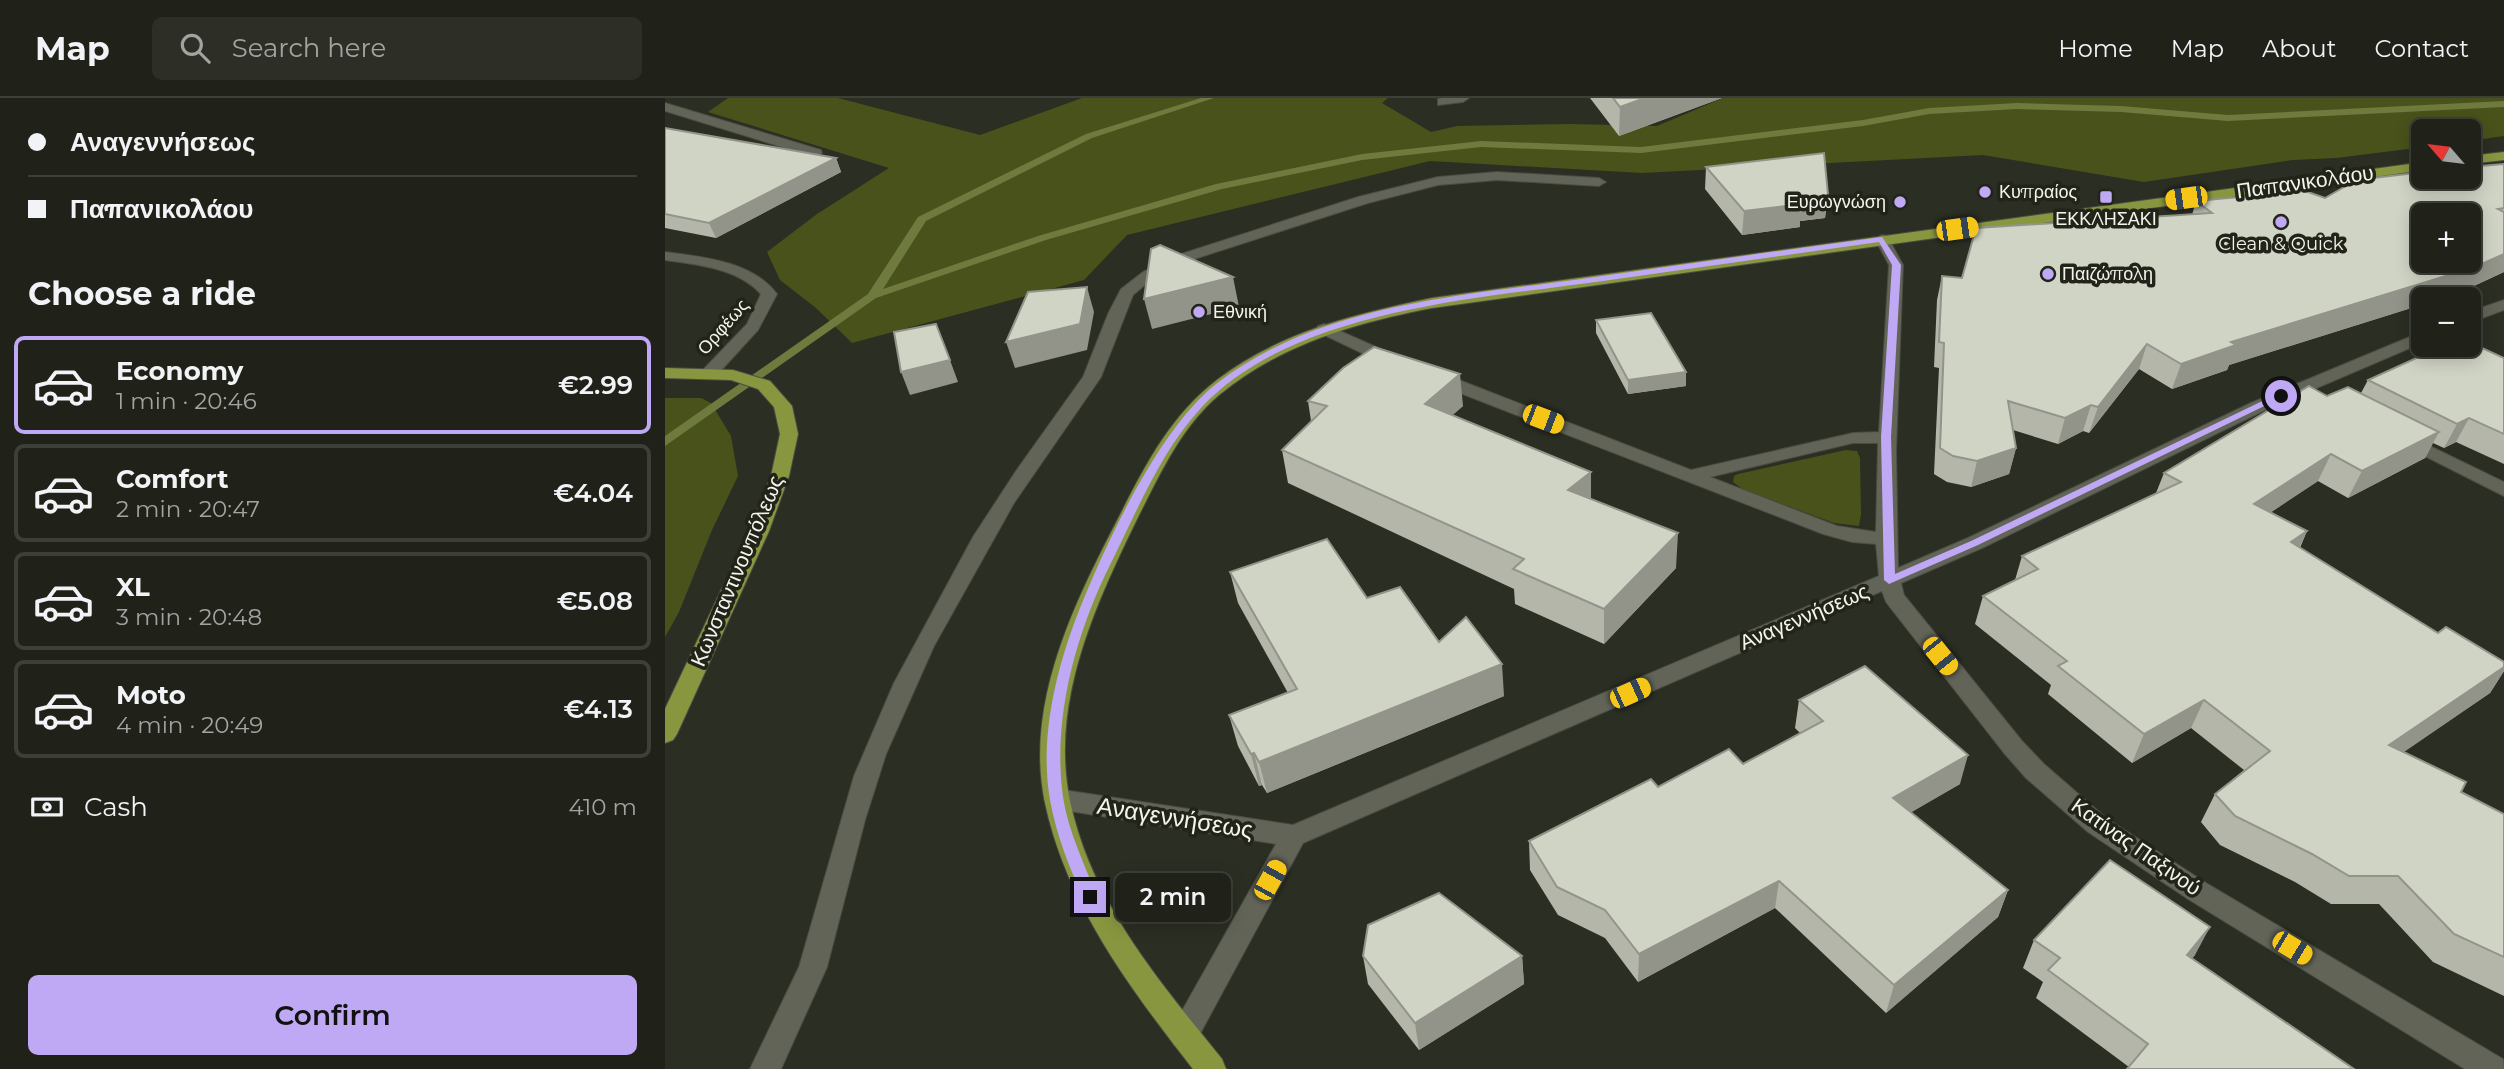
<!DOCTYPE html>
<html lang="en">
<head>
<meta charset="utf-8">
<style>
  :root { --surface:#20221a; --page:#2d2f27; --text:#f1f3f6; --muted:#a2a4a2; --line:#3d3f39; --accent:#bfa8f4 }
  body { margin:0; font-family:Montserrat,sans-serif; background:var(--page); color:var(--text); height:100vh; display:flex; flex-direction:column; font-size:26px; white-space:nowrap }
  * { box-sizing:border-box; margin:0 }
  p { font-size:23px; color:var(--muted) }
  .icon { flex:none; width:38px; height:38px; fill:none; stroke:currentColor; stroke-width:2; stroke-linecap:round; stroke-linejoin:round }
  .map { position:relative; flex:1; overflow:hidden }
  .side { display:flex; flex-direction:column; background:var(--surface); width:665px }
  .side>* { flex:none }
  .hud { display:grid; align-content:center; height:154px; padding:0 28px; background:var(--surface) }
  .needle { width:46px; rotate:298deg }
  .tools { position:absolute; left:1746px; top:21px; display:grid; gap:14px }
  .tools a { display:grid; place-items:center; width:70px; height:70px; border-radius:10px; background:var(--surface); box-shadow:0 4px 18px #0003,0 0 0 2px var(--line); font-size:35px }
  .end { position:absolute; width:32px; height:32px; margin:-16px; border:9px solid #bfa8f4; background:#111; box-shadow:0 0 0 4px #111 }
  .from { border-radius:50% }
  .bubble { position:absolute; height:49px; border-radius:10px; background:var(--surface); box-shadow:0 4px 18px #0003,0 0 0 2px var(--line); font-size:23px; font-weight:600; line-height:49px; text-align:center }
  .car { position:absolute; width:21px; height:42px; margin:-21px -10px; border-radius:9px; box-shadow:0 0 5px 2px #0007; background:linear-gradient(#f5c518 24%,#345 0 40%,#f5c518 0 76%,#345 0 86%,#f5c518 0) }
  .hud b { display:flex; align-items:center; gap:24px; height:66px; font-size:26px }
  .hud b+b { border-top:2px solid var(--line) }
  .hud i { width:18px; height:18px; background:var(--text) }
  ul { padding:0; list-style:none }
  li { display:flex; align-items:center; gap:21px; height:98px; margin:0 14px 10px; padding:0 14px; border:4px solid var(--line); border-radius:10px }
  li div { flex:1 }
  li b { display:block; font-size:26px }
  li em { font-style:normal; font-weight:600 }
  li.active { border-color:var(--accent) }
  li>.icon { width:63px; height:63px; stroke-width:1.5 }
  h2 { padding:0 28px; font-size:32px; line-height:84px }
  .pay { display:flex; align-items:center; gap:18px; height:77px; padding:0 28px; font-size:26px }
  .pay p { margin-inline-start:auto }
  .action { display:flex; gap:14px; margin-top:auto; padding:14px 28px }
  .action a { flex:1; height:80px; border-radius:10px; background:var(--accent); color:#111; font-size:28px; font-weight:600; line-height:80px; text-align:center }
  header { display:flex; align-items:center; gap:42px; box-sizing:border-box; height:98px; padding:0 35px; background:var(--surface); border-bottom:2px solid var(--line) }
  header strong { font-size:33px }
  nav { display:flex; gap:38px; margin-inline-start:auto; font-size:24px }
  .search { width:490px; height:63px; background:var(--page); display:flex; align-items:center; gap:18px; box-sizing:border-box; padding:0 24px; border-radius:10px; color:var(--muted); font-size:26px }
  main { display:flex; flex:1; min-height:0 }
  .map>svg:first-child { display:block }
  .green { fill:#49521a }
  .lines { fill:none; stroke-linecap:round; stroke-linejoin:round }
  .stream { fill:#6f7a3f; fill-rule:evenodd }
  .minor-casing { stroke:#4a4c42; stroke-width:2 }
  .major-casing { stroke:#4a4c42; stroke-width:2 }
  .minor { fill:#616457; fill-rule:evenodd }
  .major { fill:#899640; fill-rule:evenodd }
  .wall { fill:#b3b6a9 }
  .shaded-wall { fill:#92948a }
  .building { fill:#d0d4c5; stroke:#92948a; stroke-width:2; fill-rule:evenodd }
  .route { fill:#bfa8f4 }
  .poi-dot { fill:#bfa8f4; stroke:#222419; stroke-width:2.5 }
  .labels { text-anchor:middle; stroke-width:7; stroke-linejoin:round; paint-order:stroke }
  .far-poi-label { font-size:18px; fill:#f3f5ed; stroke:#222419; text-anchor:start }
  .far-street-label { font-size:18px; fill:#f3f5ed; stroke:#222419 }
  .street-label { font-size:21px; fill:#f3f5ed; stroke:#222419 }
  .near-street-label { font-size:24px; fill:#f3f5ed; stroke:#222419 }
</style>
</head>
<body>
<header>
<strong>Map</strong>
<div class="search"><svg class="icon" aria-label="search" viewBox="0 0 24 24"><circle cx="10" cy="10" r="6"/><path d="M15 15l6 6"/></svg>Search here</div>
<nav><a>Home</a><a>Map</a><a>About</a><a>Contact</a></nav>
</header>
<main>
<section class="side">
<div class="hud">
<b><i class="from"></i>Αναγεννήσεως</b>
<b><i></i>Παπανικολάου</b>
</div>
<h2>Choose a ride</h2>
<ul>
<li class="active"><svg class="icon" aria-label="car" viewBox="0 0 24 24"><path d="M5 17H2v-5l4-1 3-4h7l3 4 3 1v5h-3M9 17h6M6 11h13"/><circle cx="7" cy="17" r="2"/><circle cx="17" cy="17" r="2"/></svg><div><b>Economy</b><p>1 min · 20:46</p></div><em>€2.99</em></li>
<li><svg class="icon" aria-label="car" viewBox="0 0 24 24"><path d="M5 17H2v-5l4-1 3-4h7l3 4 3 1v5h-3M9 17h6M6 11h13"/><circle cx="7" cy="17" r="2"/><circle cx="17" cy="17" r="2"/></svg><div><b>Comfort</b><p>2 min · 20:47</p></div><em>€4.04</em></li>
<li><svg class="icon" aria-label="car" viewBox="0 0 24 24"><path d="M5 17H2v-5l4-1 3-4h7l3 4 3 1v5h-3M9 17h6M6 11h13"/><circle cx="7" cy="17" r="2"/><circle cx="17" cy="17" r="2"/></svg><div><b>XL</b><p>3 min · 20:48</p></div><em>€5.08</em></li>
<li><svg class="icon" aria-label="car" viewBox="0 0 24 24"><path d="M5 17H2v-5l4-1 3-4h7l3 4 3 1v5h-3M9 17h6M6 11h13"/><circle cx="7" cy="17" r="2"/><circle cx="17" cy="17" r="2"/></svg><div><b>Moto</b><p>4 min · 20:49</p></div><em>€4.13</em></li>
</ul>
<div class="pay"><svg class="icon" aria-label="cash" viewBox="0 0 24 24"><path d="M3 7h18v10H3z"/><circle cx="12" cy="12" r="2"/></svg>Cash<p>410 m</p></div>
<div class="action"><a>Confirm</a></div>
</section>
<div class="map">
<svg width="1839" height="971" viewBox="0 0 1839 971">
  <rect width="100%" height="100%" fill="#2b2e23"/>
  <g class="green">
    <polygon points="63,0 173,0 315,37 417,0 723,0 717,5 766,34 792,28 905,26 992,28 1058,0 1839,0 1839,38 1804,43 1804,33 1759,33 1759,49 1671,60 1628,62 1479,84 1318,57 977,75 765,63 462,137 419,182 187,245 151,210 115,182 102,154 152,116 224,70 43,14"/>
    <polygon points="0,300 36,300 46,305 66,338 73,378 47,432 14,514 0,539"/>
    <polygon points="1181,352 1192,353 1195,360 1196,416 1194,428 1169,425 1079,392 1068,384 1069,378 1073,376"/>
  </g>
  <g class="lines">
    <polygon class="stream" points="536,0 549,0 427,40 261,123 218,191 373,138 551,86 697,56 816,43 976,49 1198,22 1264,10 1352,5 1456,8 1563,17 1839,3 1839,9 1563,23 1456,14 1352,11 1264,16 1198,28 976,55 816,49 697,62 557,91 381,142 211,200 0,348 0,338 203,196 253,119 421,36"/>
    <g class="minor-casing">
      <g id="minor">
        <polygon points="777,0 804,0 798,4 773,7 773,1"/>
        <polygon points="0,5 156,52 157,55 151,59 146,58 0,13"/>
        <polygon points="832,74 934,80 941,84 934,88 832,82 773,87 703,105 520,164 488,180 468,197 436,279 349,405 269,548 221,656 200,722 162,869 116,971 85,971 134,869 189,678 229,585 308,439 351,373 418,279 443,216 456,191 478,174 510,158 693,99 773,79"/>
        <path d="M1217,137L1222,138L1238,167L1231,352L1233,470L1303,440L1586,305L1759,233V244L1598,313L1317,450L1236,485L1239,497L1357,643L1379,666L1441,720L1541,785L1838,961L1839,971H1800L1523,801L1423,734L1361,680L1339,655L1221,504L1217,493L638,745L529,947L519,951L509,947L504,937L509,927L611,746L392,711L383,708L379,701L383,694L392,691L628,727L1214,478L1211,446L1187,444L1158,436L764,283L761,279L770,274L776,275L1026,372L1188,335L1214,334L1224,167L1210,141ZM1188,345H1213L1211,434L1172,428L1045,379Z"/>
        <path d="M0,154C38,159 87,163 112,196L93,232L50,279H38L35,275L82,226L96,196C73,170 33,167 0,162Z"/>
        <polygon points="1839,202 1839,212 1804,225 1804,214"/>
        <polygon points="659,226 736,260 738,264 736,268 724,268 653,234 651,231 653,228"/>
        <polygon points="1738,335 1839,384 1839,398 1732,344 1729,340 1732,336"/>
      </g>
    </g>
    <g class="major-casing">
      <g id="major">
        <polygon points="1839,54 1839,62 1804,66 1804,58"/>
        <path d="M1759,64V72L767,210C690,225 616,246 554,297C517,328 496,374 475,415C432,503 384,603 405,703C426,804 494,883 557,961L561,971H528C465,890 402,807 380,705C359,605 410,504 454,419C479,369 506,317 552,282C615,234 690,216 767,200Z"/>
        <polygon points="0,270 68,272 105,283 127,308 133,336 124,378 104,433 12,636 8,642 0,645 0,611 84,433 106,378 115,336 109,309 93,291 66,282 0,280"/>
      </g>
    </g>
    <use href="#minor" class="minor"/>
    <use href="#major" class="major"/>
  </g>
  <g class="wall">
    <polygon points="925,0 1057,0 954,38"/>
    <polygon points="0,30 171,60 176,74 51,140 0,130"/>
    <polygon points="1839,66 1839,174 1798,193 1773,201 1759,201 1759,206 1564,267 1562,272 1507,291 1474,271 1424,335 1418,333 1393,346 1348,332 1351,350 1344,376 1306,389 1282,384 1269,376 1274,270 1269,269 1272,202 1277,178 1297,180 1527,117 1531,103 1660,100 1703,84"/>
    <polygon points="1041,69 1163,97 1160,120 1135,123 1135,129 1077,137 1040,91"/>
    <polygon points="931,222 1021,274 1021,288 963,296 931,235"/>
    <polygon points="1839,260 1839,366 1791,344 1779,350 1768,345 1760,360 1683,400 1653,383 1606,414 1642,433 1635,450 1773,535 1839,564 1839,573 1825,595 1738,654 1796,694 1839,716 1839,898 1768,864 1714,806 1666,806 1630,784 1555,747 1536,724 1550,696 1579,672 1526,630 1467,665 1383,596 1386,587 1310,526 1318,498 1350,482 1357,458 1491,395 1499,375 1662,298 1696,295 1703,282"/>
    <polygon points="643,303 798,308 787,317 926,374 926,401 1011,470 939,546 850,506 849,491 623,385 617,352 646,323"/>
    <polygon points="565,474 702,500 774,544 839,598 602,695 597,687 594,688 573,648 564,617 623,595 573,505"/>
    <polygon points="1134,602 1295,686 1246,714 1343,792 1333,819 1221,915 1110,810 973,884 940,840 893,817 865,772 864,743 993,689 1078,666 1135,635 1130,630"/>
    <polygon points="1369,842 1530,857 1527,860 1689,971 1464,969 1371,900 1378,884 1358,870"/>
    <polygon points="698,858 857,858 859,886 754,952 703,886"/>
  </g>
  <g class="shaded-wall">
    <polygon points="980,0 1057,0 954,38 955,9"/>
    <polygon points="171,60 176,74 51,140 44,125"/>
    <polygon points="1163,97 1160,120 1135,123 1135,129 1077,137 1079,113 1132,101"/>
    <polygon points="1839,156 1839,174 1798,193 1773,201 1759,201 1759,206 1564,267 1562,272 1507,291 1516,266 1566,244"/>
    <polygon points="568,179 574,209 487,231 479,201"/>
    <polygon points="422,189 429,214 422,252 350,270 341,244"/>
    <polygon points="1482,246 1474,271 1424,335 1433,309"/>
    <polygon points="285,262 293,284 245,297 236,274"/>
    <polygon points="1021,274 1021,288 963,296 963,282"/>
    <polygon points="795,276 798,308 763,339 760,306"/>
    <polygon points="1426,307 1418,333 1393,346 1400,320"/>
    <polygon points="1804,320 1791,344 1779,350 1792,326"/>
    <polygon points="1774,334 1760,360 1683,400 1697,373"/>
    <polygon points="1351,350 1344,376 1306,389 1312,363"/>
    <polygon points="1666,356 1653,383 1578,433 1589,406"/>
    <polygon points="926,374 926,408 903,392"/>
    <polygon points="1642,433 1629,461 1626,444"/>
    <polygon points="1013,435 1011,470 939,546 939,511"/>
    <polygon points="837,566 839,598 602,695 594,664"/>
    <polygon points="1839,569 1839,573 1825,595 1707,676 1724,647"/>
    <polygon points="1539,602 1526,630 1467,665 1479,636"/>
    <polygon points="589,655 597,687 594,688 586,656"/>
    <polygon points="1303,657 1295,686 1221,729 1228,700"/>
    <polygon points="1114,783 1110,810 973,884 974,856"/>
    <polygon points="1343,792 1333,819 1221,915 1229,887"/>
    <polygon points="1545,829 1530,857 1507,884 1522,857"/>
    <polygon points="857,858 859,886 754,952 750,925"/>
  </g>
  <g class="building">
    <polygon points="948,0 980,0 955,9"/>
    <polygon points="0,30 171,60 44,125 0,116"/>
    <polygon points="1159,55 1163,97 1132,101 1137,106 1079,113 1041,69"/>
    <path d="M1839,66V110L1833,111L1839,114V156L1810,169L1566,244L1571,247L1516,266L1482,246L1433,309L1426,307L1400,320L1343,303L1351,350L1312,363L1288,358L1275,350L1279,245L1274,244L1277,178L1297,180L1311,130L1547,115L1531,103L1640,93L1660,100L1693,81L1703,84L1708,80L1759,74V79H1804V69ZM1759,117H1804V163H1759Z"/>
    <polygon points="495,147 568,179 479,201 486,151"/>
    <polygon points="422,189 415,226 341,244 363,194"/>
    <polygon points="986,215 1021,274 963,282 931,222"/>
    <polygon points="271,226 285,262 236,274 229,234"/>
    <polygon points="1804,244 1839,260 1839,336 1804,320 1792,326 1703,282 1780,247 1804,247"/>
    <polygon points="709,249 795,276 760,306 926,374 903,392 1013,435 939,511 848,471 859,461 617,352 662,308 643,303 678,270"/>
    <polygon points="1644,288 1662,298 1683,289 1774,334 1697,373 1666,356 1589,406 1642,433 1626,444 1773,535 1781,529 1839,564 1839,569 1724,647 1801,684 1796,694 1839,716 1839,859 1789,836 1733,778 1684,778 1647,756 1570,718 1550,696 1605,653 1539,602 1479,636 1393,568 1402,563 1318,498 1373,471 1357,458 1516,384 1499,375"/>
    <polygon points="662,441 702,500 735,489 774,544 801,519 837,566 594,664 589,655 586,656 564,617 632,591 565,474"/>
    <polygon points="1200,568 1303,657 1228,700 1343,792 1229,887 1114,783 974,856 940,812 892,789 864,743 986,681 993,689 1064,651 1078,666 1158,623 1134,602"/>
    <polygon points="1445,762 1545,829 1522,857 1689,971 1462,971 1483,946 1383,872 1395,860 1369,842"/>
    <polygon points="774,795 857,858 750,925 698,858 703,827"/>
  </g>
  <path class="route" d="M1217,139L1236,167L1226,339L1230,476L1306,443L1612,296L1620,298L1313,447L1224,486L1219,482L1216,339L1227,167L1214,144C1122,157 1030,170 938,183C812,201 628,211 536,310C496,353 472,413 446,465C411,535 387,620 398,699C403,733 420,767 432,799L425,805L420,803C405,772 391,736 385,702C373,633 395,556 422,493C449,429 497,329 551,286C655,205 798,198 923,180C1021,166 1119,152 1217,139Z"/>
  <g class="poi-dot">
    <circle cx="1320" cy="94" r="7"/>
    <rect x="1434" y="92" width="14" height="14" rx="3.5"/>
    <circle cx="1235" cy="104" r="7"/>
    <circle cx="1616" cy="124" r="7"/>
    <circle cx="1383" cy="176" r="7"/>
    <circle cx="534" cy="214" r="7"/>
  </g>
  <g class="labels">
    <g class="far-poi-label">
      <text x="1334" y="100">Κυπραίος</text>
      <text x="1221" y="110" text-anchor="end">Ευρωγνώση</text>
      <text x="1441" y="127" text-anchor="middle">ΕΚΚΛΗΣΑΚΙ</text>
      <text x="1616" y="152" text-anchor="middle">Clean &amp; Quick</text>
      <text x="1397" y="182">Παιζώπολη</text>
      <text x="548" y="220">Εθνική</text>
    </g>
    <g class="far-street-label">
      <text transform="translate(58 229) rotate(-49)" y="6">Ορφέως</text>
    </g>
    <g class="street-label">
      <text transform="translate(1640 84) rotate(-8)" y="7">Παπανικολάου</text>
      <text transform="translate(72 473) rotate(-67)" y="7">Κωνσταντινουπόλεως</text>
      <text transform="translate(1139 519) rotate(-23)" y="7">Αναγεννήσεως</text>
      <text transform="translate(1471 749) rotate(35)" y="7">Κατίνας Παξινού</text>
    </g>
    <g class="near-street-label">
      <text transform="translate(510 720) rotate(9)" y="8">Αναγεννήσεως</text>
    </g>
  </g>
</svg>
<div class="tools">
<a><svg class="needle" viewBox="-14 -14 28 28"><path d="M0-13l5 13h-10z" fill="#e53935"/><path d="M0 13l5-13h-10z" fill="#a2a4a2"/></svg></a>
<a>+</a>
<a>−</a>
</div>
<i class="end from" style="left:1616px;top:298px"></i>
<i class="end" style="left:425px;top:799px"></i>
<div class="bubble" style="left:450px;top:775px;width:116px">2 min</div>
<i class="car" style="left:1521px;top:100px;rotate:262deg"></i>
<i class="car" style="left:1292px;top:131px;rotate:82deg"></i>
<i class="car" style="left:878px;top:321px;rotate:111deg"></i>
<i class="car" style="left:1275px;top:558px;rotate:141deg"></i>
<i class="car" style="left:965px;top:595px;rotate:66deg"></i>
<i class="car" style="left:605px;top:782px;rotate:29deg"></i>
<i class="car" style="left:1627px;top:850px;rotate:121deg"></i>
</div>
</main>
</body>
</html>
